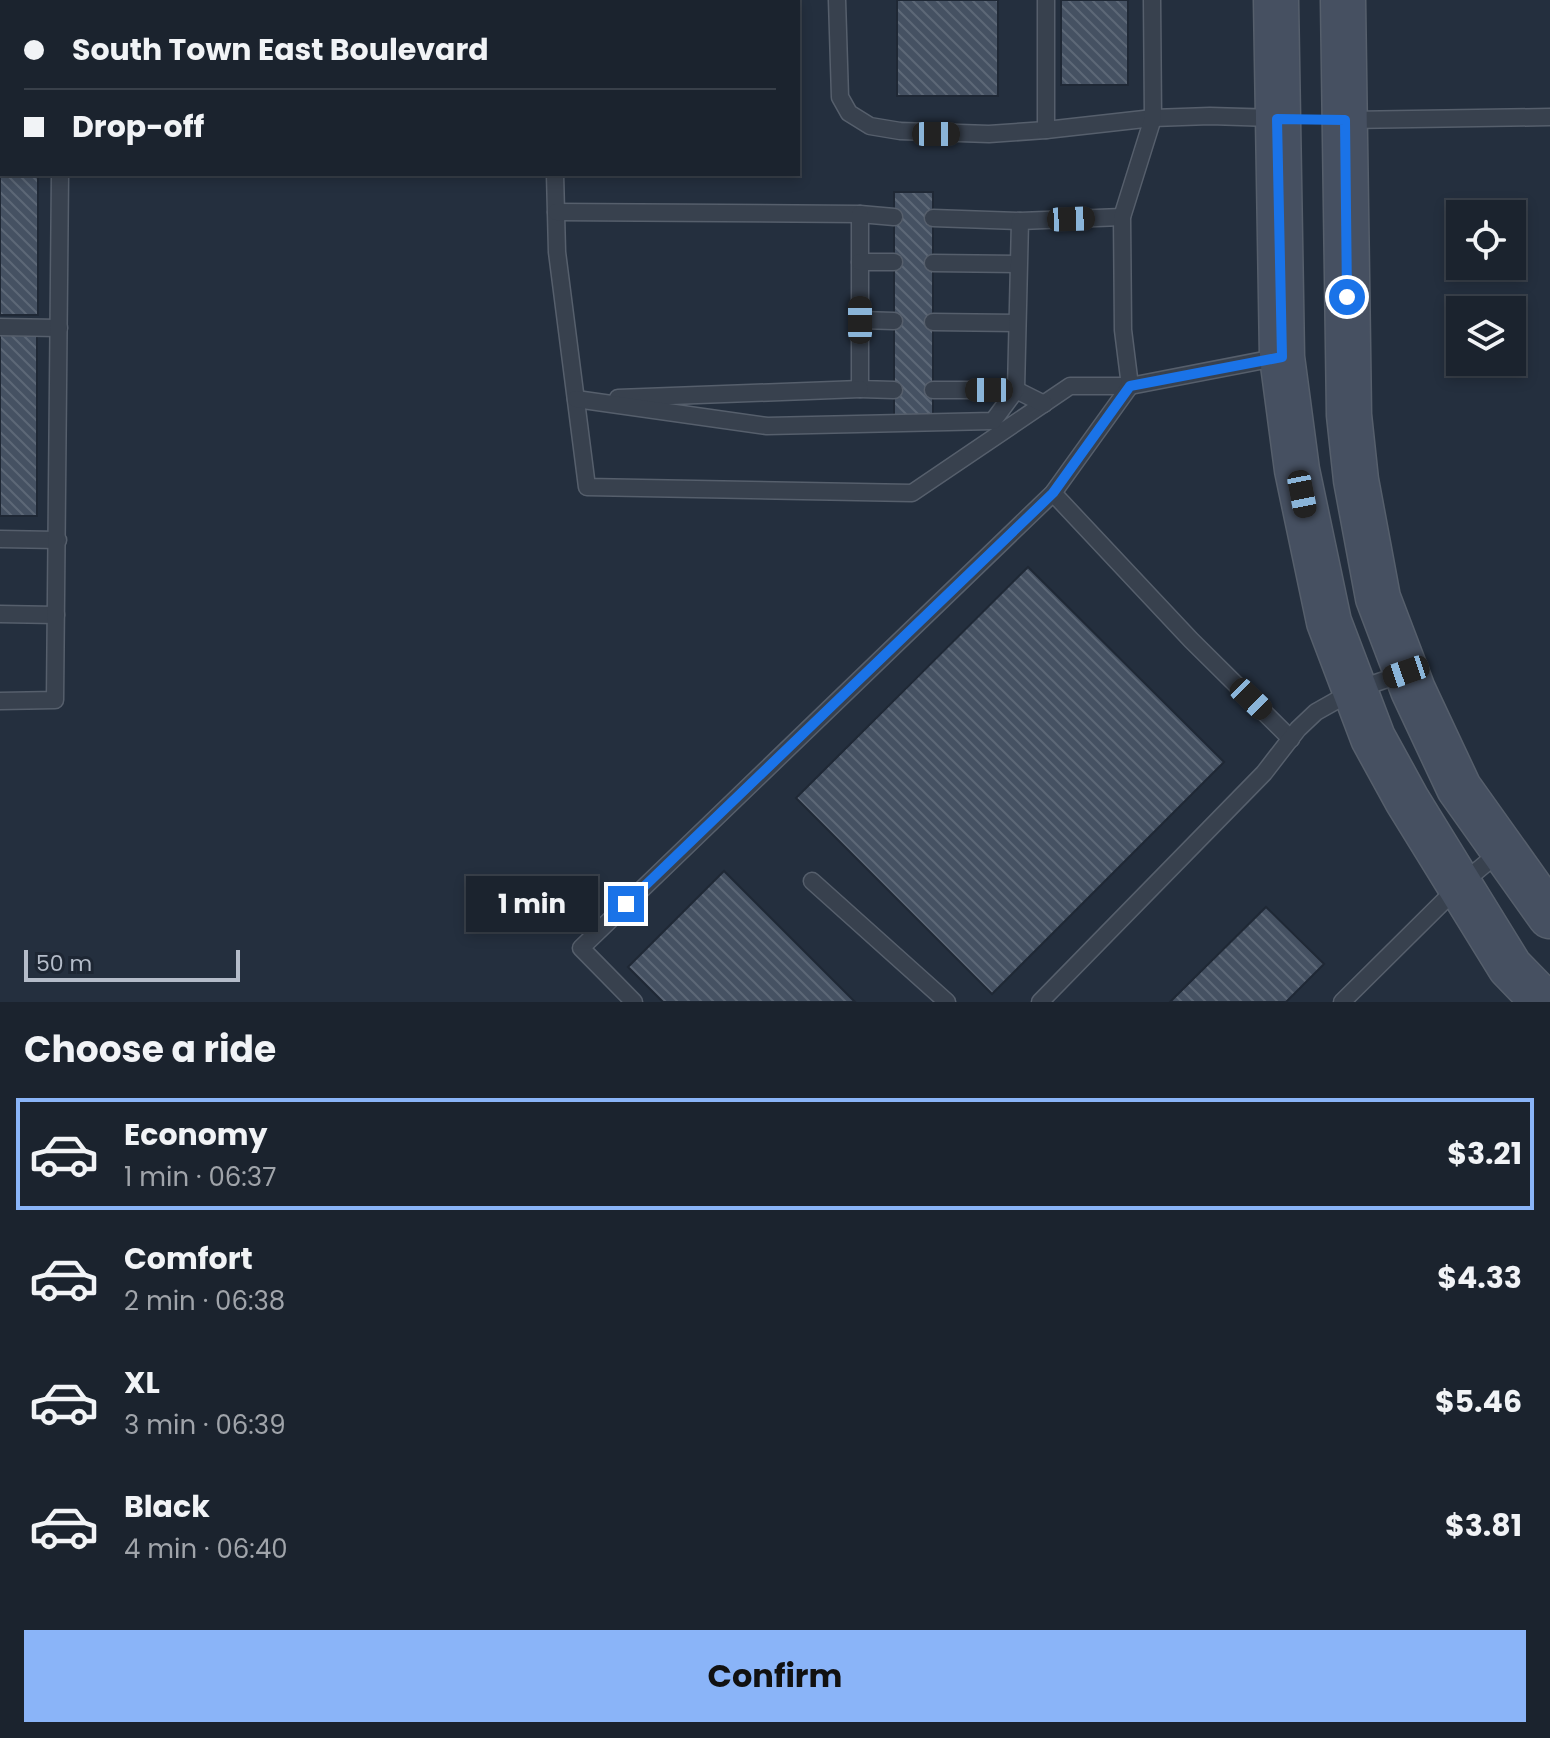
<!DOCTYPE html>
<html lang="en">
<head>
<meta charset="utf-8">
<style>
  :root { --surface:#1b232e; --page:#282f3a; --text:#f1f3f6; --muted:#a0a4aa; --line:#39404a; --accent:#8ab4f8 }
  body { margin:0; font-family:Poppins,sans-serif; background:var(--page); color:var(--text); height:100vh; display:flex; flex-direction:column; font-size:30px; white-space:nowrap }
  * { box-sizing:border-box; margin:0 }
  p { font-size:26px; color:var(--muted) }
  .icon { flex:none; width:44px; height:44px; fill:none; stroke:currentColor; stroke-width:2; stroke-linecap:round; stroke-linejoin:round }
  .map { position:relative; height:1002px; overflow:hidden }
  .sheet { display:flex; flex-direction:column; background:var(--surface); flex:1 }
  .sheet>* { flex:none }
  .banner { position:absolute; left:0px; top:0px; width:800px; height:176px; box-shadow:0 4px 12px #0003,0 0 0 2px var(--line); display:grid; align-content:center; height:176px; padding:0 24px; background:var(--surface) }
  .tools { position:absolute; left:1446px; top:200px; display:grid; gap:16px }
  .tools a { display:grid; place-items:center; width:80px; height:80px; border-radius:0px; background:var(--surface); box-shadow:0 4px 12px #0003,0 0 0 2px var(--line); font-size:40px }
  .scale { position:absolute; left:24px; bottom:20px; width:216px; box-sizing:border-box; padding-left:8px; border:4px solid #b4bcc9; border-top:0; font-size:22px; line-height:28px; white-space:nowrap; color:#b4bcc9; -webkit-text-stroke:6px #1d2633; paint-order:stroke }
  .end { position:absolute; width:36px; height:36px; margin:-18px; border:10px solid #1a73e8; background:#fff; box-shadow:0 0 0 4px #fff }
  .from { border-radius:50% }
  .bubble { position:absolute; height:56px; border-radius:0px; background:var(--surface); box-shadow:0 4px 12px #0003,0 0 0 2px var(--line); font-size:26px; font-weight:700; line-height:56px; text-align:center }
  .car { position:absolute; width:24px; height:48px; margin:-24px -12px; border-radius:10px; box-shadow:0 0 6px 2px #0007; background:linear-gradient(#222 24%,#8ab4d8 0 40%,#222 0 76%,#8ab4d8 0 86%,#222 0) }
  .banner b { display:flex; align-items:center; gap:28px; height:76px; font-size:30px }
  .banner b+b { border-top:2px solid var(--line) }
  .banner i { width:20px; height:20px; background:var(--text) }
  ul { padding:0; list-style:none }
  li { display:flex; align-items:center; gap:24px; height:112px; margin:0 16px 12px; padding:0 8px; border:4px solid transparent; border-radius:0px }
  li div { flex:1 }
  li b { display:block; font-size:30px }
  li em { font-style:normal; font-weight:700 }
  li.on { border-color:var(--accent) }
  li>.icon { width:72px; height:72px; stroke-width:1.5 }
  h2 { padding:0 24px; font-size:36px; line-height:96px }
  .action { display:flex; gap:16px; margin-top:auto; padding:16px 24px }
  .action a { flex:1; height:92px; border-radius:0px; background:var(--accent); color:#111; font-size:32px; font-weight:700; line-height:92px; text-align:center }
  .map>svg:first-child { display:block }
  .building { fill:url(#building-back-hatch); stroke:#1f2835; stroke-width:2 }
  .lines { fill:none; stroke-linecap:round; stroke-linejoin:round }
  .lane-casing { stroke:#565f6c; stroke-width:19 }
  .secondary-casing { stroke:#565f6c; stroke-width:47 }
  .lane { stroke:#38414e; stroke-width:16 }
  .secondary { stroke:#465061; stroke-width:44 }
  .route { stroke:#1a73e8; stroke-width:10 }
</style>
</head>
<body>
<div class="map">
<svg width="1550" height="1002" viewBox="0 0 1550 1002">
  <defs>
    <pattern id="building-back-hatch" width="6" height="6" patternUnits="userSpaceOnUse" patternTransform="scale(2)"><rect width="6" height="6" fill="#455162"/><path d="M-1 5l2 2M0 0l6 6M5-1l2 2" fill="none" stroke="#5d6877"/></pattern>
  </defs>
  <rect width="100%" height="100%" fill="#242f3e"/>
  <g class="building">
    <polygon points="0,0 39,0 39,2 2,2 2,108 0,108"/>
    <rect x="648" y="0" width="55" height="2"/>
    <rect x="897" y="0" width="101" height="96"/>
    <rect x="1061" y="0" width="67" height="85"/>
    <polygon points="0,137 2,137 2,174 38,174 38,315 0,315"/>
    <rect x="894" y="192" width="39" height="223"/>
    <rect x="0" y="335" width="37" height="181"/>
    <polygon points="1028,567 1224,762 992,994 796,798"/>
    <polygon points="724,871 855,1002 663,1002 628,967"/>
    <polygon points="1266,907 1324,964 1286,1002 1170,1002"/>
  </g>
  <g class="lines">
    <g class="lane-casing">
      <g id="lane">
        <polyline points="550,0 550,2"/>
        <polyline points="837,0 840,97 849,113 870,126 900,131 989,134 1046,130 1153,118 1210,116 1276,118"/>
        <polyline points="1046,0 1046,130"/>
        <polyline points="61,2 61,0"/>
        <polyline points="1348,120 1550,117"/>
        <polyline points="0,122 2,122"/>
        <polyline points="555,174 557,252 587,487 912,493 1070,386 1130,386 1280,357"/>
        <polyline points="556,212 860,214 894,217"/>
        <polyline points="860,214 860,389 894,390"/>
        <polyline points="933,218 1020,221"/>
        <polyline points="860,262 894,262"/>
        <polyline points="933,263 1018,264"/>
        <polyline points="860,320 894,321"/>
        <polyline points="933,322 1017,323"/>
        <polyline points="0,327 59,328"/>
        <polyline points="933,390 1016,390 1044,404"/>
        <polyline points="618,398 860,389"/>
        <polyline points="576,399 767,426 993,421 1016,390 1020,221 1122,217"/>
        <polyline points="1053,493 1191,640 1291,739"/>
        <polyline points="0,539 58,540"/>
        <polyline points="0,614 56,615"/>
        <polyline points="0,701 55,700 60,174"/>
        <polyline points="812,881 947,1002"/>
        <polyline points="634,1002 581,948 1053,493 1130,386 1123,330 1122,217 1153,118 1152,0"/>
        <polyline points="1040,1002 1264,773 1298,729 1316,712 1355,690 1405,673"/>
        <polyline points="1342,1002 1460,885 1502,850"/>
      </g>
    </g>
    <g class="secondary-casing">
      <g id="secondary">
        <polyline points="1276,0 1282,357 1297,470 1329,622 1373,738 1407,800 1510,967 1544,1002"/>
        <polyline points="1343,0 1349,415 1356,480 1378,598 1413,690 1459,788 1550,916"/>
      </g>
    </g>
    <use href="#lane" class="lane"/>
    <use href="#secondary" class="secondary"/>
  </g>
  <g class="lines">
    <polyline class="route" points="626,904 1053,493 1130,386 1282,357 1277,119 1345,120 1347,297"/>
  </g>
</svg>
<div class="tools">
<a><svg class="icon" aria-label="locate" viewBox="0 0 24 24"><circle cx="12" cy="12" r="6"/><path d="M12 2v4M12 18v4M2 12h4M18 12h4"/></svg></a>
<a><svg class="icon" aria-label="layers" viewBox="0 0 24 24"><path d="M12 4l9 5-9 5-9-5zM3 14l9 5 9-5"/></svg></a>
</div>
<div class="scale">50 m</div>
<i class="end from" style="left:1347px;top:297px"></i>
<i class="end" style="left:626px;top:904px"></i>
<div class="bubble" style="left:466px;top:876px;width:132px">1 min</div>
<i class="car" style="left:936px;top:134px;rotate:90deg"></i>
<i class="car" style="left:1071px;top:219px;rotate:88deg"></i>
<i class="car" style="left:860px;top:320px;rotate:0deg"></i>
<i class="car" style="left:989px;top:390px;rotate:270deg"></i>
<i class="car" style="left:1302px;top:494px;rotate:169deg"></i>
<i class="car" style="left:1406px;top:672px;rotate:251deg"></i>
<i class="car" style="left:1251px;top:699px;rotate:134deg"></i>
<div class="banner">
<b><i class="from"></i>South Town East Boulevard</b>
<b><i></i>Drop-off</b>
</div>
</div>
<section class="sheet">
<h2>Choose a ride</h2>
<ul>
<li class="on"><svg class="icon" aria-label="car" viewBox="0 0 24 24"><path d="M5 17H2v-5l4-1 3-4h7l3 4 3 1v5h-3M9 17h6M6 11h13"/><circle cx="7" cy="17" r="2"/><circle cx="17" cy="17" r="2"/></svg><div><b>Economy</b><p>1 min · 06:37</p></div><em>$3.21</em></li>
<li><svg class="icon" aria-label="car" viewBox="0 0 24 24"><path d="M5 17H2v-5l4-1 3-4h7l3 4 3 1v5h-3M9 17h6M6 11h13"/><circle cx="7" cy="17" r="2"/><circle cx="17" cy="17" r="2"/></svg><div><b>Comfort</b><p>2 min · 06:38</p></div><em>$4.33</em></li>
<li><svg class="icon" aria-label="car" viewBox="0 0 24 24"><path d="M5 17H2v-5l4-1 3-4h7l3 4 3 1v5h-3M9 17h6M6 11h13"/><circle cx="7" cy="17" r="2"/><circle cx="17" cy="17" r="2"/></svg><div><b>XL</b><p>3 min · 06:39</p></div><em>$5.46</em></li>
<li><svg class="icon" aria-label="car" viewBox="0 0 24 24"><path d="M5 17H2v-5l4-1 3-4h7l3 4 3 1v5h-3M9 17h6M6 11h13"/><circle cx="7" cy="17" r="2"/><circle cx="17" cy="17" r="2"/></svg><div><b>Black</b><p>4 min · 06:40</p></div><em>$3.81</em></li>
</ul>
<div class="action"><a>Confirm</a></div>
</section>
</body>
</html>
